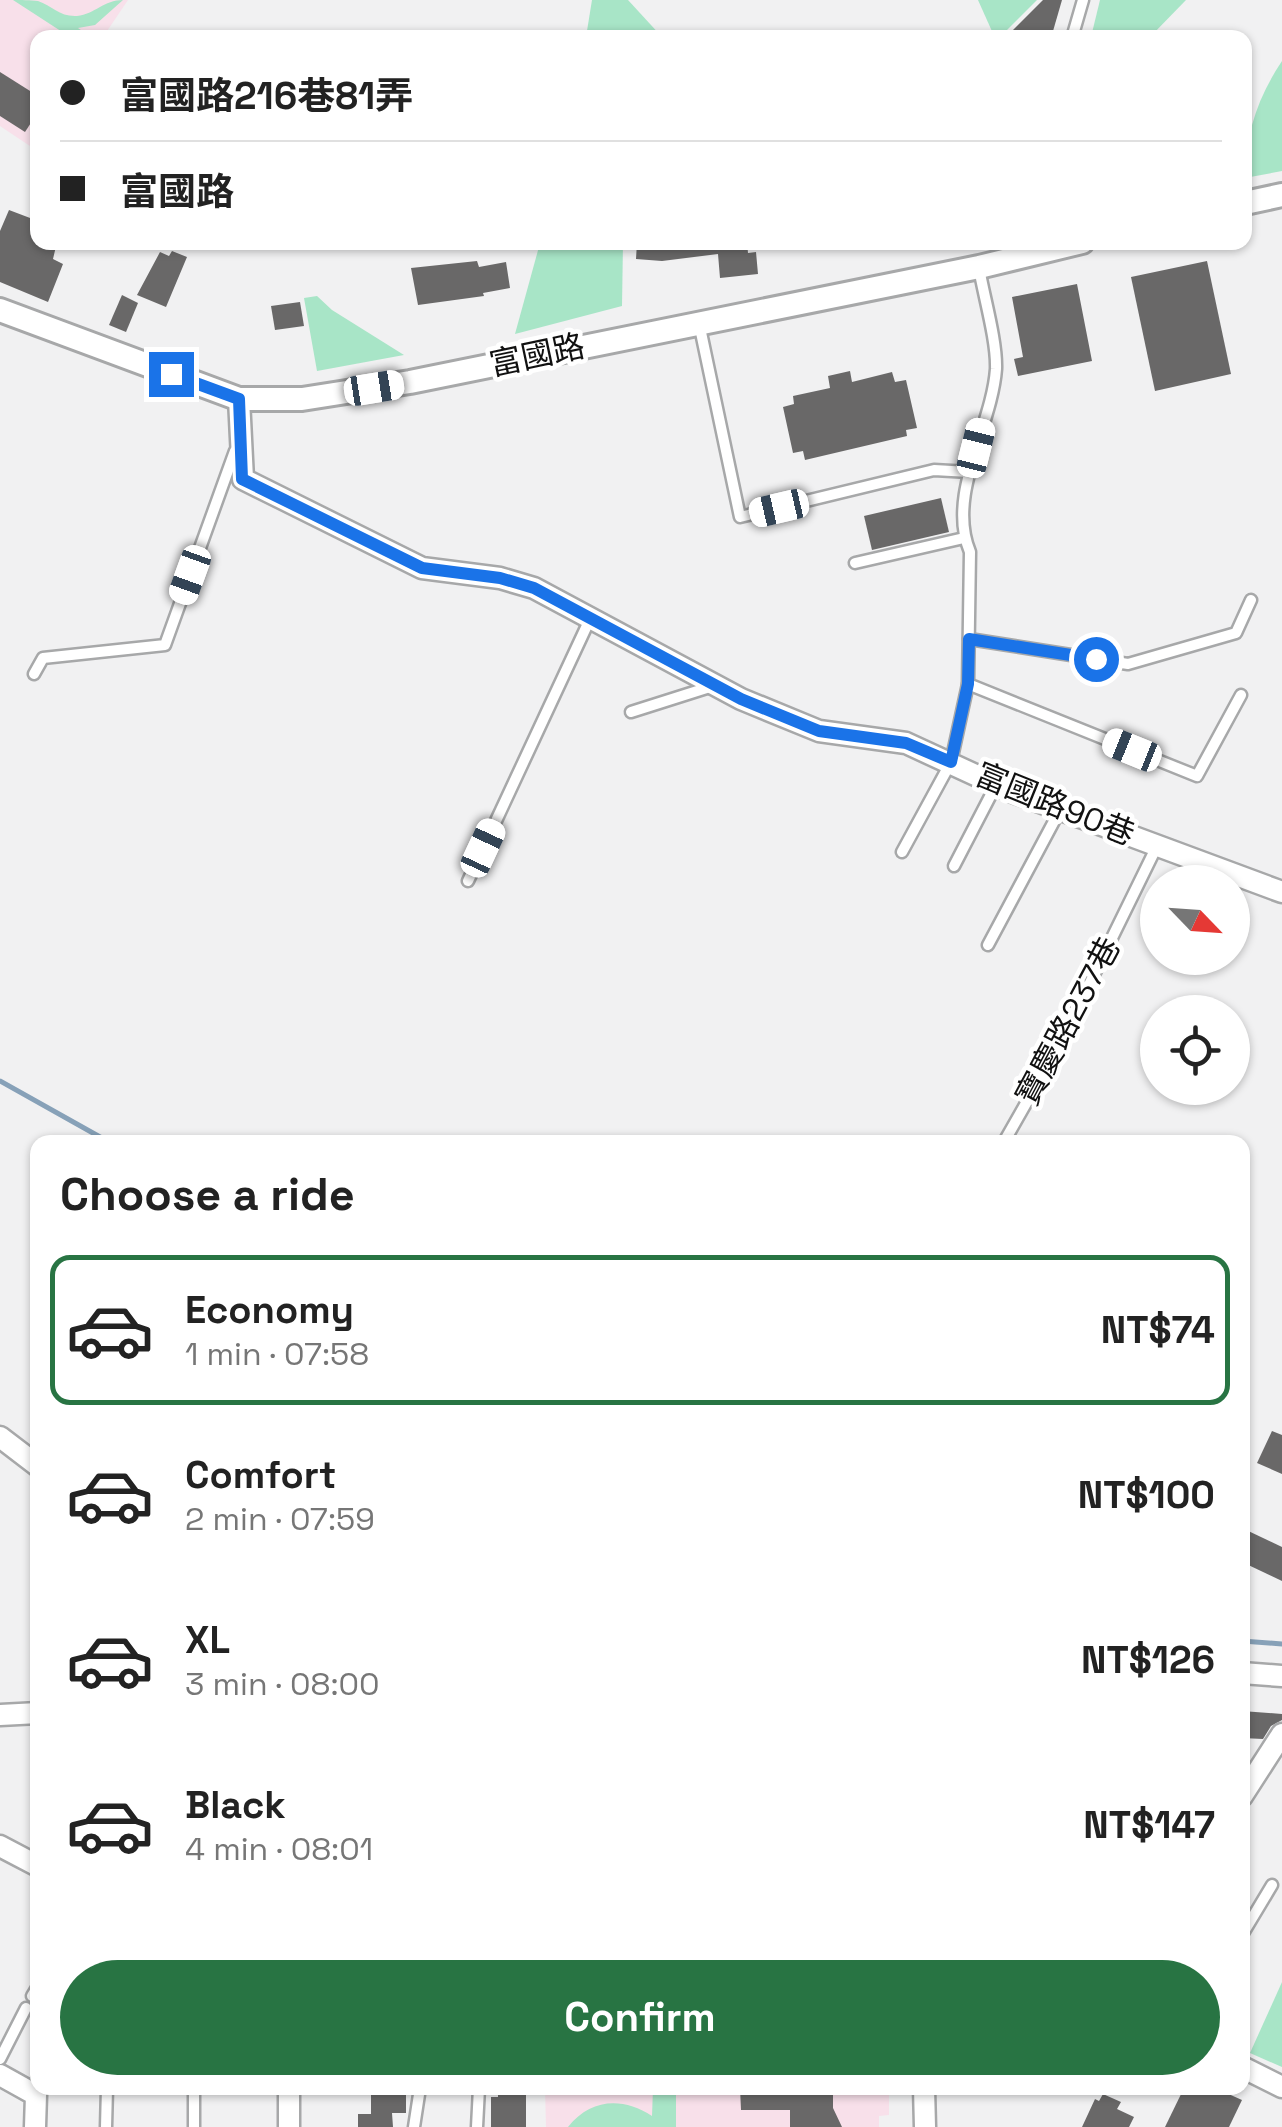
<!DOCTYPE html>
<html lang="en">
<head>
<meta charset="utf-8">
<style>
  :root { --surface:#fff; --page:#f6f6f6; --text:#222; --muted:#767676; --line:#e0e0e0; --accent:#287443 }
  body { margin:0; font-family:"Space Grotesk","Noto Sans TC",sans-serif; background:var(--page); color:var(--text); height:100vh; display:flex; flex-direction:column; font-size:38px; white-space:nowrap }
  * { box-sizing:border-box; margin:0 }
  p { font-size:32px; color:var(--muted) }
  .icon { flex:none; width:55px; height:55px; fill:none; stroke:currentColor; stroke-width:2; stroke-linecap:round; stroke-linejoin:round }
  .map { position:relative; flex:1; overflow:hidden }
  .details { position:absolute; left:30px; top:1135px; width:1220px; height:960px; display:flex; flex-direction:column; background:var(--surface); border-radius:20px; box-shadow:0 2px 8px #0004 }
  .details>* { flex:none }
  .guide { position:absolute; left:30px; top:30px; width:1222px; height:220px; border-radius:20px; box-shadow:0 2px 8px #0004; display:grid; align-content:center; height:220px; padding:0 30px; background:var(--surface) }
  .needle { width:65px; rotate:115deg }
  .fabs { position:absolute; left:1140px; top:865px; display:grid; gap:20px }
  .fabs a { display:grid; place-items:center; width:110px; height:110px; border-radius:50%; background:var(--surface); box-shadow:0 2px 8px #0004; font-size:50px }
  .end { position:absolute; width:45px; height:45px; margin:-22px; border:12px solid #1a73e8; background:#fff; box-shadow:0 0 0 5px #fff }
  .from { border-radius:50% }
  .car { position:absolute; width:30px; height:60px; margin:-30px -15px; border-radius:12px; box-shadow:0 0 8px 2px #0007; background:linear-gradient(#fff 24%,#345 0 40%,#fff 0 76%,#345 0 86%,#fff 0) }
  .guide b { display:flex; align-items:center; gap:35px; height:95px; font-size:38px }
  .guide b+b { border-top:2px solid var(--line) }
  .guide i { width:25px; height:25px; background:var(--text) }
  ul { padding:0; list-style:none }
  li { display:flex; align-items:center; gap:30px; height:150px; margin:0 20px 15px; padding:0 10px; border:5px solid transparent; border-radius:20px }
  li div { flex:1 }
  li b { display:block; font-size:38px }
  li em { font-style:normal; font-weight:700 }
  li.on { border-color:var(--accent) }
  li>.icon { width:90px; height:90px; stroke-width:1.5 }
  h2 { padding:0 30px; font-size:45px; line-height:120px }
  .button { display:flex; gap:20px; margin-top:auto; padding:20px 30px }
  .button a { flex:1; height:115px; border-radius:60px; background:var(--accent); color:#fff; font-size:40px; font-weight:700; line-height:115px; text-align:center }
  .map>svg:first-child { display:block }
  .education { fill:#f8e0ea }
  .green { fill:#a8e5c7 }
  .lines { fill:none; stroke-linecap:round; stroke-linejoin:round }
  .stream { stroke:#87a1b8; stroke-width:5 }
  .building { fill:#696868 }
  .service-casing { stroke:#a7a8a9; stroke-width:15 }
  .minor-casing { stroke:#a7a8a9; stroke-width:25 }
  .tertiary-casing { stroke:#a7a8a9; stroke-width:28 }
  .service { stroke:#fff; stroke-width:10 }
  .minor { stroke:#fff; stroke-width:20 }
  .tertiary { stroke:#fff; stroke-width:22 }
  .route { stroke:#1a73e8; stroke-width:12 }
  .labels { text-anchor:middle; stroke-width:9; stroke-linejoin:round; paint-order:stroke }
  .street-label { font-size:32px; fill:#111; stroke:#fff }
</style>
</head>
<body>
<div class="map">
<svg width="1282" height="2127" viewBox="0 0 1282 2127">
  <rect width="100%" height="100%" fill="#f1f1f2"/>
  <g class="education">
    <polygon points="0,0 128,0 103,37 38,38 37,135 30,146 0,126"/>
    <polygon points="545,2088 889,2088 889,2115 879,2116 879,2127 546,2127"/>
  </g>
  <g class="green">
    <path d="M13,0C20,0 31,0 38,1C52,6 60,17 77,16C95,14 104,0 123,0L95,25L78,28L91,37H70Z"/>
    <polygon points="592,0 628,0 662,37 586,37"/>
    <polygon points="978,0 1037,0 1000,37 995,38"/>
    <polygon points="1100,0 1186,0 1150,37 1091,37"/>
    <path d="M1282,61V171L1245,178C1245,134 1258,97 1282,61Z"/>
    <polygon points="540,243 623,243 622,306 515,334"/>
    <polygon points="317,296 332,310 404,355 317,371 304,298"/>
    <polygon points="1282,1982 1282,2067 1250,2053"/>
    <path d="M653,2088H676V2127H568C591,2098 623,2097 652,2116Z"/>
  </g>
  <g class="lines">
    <g class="stream">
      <polyline points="0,1081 109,1142"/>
      <polyline points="1242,1641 1282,1644"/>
    </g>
  </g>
  <g class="building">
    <polygon points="1043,0 1062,0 1051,38 1005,38"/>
    <polygon points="0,72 38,96 38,112 25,132 0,116"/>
    <polygon points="9,210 38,221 38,242 57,242 53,259 63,264 48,302 0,282 0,231"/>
    <polygon points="637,242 747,242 748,253 756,252 758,274 720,278 718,254 662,261 636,259"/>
    <polygon points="172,251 187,257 166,307 137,295 160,252 169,256"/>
    <polygon points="477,261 479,267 506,262 510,288 483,293 484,296 418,305 411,268"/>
    <polygon points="1207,261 1231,374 1155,391 1131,277"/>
    <polygon points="1077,284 1092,361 1018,376 1014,359 1023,357 1012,297"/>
    <polygon points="122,295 138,303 126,332 109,325"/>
    <polygon points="300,302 304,326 275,330 271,306"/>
    <polygon points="850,371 852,382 892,372 895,382 906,380 917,428 906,430 907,436 805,460 803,451 793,453 783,407 794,404 793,396 830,388 828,376"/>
    <polygon points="941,498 949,532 872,550 864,516"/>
    <polygon points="1272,1431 1282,1435 1282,1474 1257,1463"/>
    <polygon points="1242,1528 1282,1547 1282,1581 1242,1562"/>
    <polygon points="1242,1711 1282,1714 1282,1720 1271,1726 1263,1739 1242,1738"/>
    <polygon points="371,2088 406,2088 406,2113 392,2113 393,2127 358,2127 358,2114 371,2114"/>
    <polygon points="498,2088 526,2088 526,2127 491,2127 491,2097 498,2097"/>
    <polygon points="740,2088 833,2088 833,2108 842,2127 790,2127 790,2110 741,2110"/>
    <polygon points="1184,2088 1215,2088 1242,2100 1229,2127 1165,2127"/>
    <polygon points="1103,2094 1121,2102 1117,2109 1134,2117 1129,2127 1082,2127 1095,2099 1099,2101"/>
  </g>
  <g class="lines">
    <g class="service-casing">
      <g id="service">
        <polyline points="1072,38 1083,0"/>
        <polyline points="699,323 740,517 934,470 969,472"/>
        <polyline points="855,563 964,538"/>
        <polyline points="969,639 1128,664 1236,633 1251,600"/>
        <polyline points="34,674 43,658 165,645 235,451"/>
        <polyline points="968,684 1197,776 1241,695"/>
        <polyline points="631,712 713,686"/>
        <path d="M902,852L951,762L968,684L970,552C946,495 992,426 996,369C997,341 984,297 979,268"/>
        <polyline points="954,866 996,785"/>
        <polyline points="468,881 590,619"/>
        <polyline points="988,945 1060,810"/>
        <polyline points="1004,1142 1062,1040 1157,846"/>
        <polyline points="1242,1935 1272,1885"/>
        <polyline points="32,1996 38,1986"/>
        <polyline points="0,2059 26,2008"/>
        <polyline points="36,2094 38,2072"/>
        <polyline points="106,2127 107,2088"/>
        <polyline points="194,2127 194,2088"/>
        <polyline points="414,2127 420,2088"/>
        <polyline points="477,2127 479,2088"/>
      </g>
    </g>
    <g class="minor-casing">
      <g id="minor">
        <polyline points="239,399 243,479 422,568 500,578 534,588 741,699 819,731 906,743 1010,791 1282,892"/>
        <polyline points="0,1437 38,1466"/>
        <polyline points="1242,1673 1282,1676"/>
        <polyline points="0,1715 38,1713"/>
        <polyline points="1242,1796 1282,1734"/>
        <polyline points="0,1846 38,1866"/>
        <polyline points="1242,2067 1282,2087"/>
        <polyline points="0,2075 36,2095 35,2127"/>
        <polyline points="289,2088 289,2127"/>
        <polyline points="924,2088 925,2127"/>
      </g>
    </g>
    <g class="tertiary-casing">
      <g id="tertiary">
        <polyline points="1245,203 1282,195"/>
        <polyline points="0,310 239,399 302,399 410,382 979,267 1082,242"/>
      </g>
    </g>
    <use href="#service" class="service"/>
    <use href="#minor" class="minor"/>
    <use href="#tertiary" class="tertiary"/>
  </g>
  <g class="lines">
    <polyline class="route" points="171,374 239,399 242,479 422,568 500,578 534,588 741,699 819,731 906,743 951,762 968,684 969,639 1096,659"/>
  </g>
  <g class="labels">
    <g class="street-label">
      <text transform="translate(537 355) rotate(-12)" y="11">富國路</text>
      <text transform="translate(1055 804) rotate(22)" y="11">富國路90巷</text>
      <text transform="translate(1068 1021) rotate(-62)" y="11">寶慶路237巷</text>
    </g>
  </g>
</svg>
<div class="fabs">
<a><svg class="needle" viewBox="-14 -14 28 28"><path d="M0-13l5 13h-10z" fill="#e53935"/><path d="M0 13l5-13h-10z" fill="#767676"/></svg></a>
<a><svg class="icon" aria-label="locate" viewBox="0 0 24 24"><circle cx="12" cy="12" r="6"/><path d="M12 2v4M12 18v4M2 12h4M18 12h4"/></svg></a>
</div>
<i class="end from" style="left:1096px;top:659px"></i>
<i class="end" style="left:171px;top:374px"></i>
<i class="car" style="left:374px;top:388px;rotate:81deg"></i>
<i class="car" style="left:976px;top:448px;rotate:14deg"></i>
<i class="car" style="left:779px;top:508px;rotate:257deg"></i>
<i class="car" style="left:190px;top:575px;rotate:200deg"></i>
<i class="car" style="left:1132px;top:750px;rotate:292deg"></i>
<i class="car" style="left:483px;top:848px;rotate:25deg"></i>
<div class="guide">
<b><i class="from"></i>富國路216巷81弄</b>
<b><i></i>富國路</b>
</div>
<section class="details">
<h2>Choose a ride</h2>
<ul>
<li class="on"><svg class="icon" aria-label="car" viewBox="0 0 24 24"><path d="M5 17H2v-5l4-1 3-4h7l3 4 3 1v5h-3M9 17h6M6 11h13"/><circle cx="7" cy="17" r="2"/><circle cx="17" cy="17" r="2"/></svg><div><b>Economy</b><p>1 min · 07:58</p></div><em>NT$74</em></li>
<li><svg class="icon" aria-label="car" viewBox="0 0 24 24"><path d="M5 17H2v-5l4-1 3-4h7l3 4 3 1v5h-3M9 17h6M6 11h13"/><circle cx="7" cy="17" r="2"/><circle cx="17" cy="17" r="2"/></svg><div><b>Comfort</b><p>2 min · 07:59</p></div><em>NT$100</em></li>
<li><svg class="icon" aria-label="car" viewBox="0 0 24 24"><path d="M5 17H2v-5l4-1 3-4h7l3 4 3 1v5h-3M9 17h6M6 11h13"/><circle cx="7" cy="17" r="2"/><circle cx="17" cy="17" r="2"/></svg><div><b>XL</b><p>3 min · 08:00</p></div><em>NT$126</em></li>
<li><svg class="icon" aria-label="car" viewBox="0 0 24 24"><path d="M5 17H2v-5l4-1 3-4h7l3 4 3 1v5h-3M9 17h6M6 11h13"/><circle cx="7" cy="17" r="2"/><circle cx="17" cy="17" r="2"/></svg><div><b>Black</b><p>4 min · 08:01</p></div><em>NT$147</em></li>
</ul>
<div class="button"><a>Confirm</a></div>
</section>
</div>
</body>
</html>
